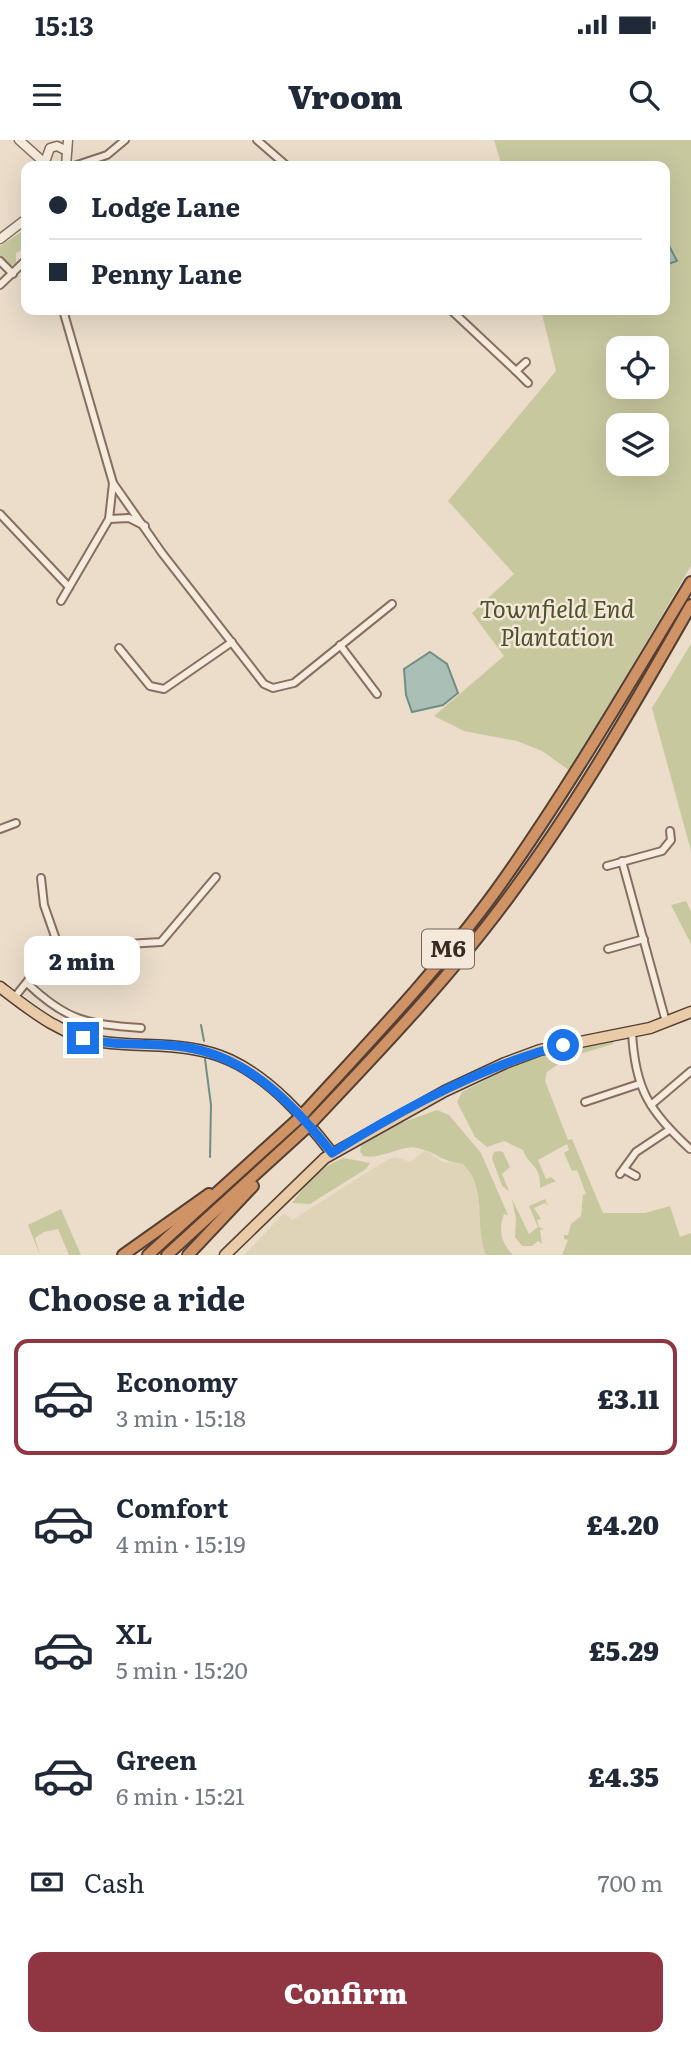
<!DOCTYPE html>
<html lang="en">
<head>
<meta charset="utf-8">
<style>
  :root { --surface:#fff; --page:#f2f2f3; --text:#1f2937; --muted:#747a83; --line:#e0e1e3; --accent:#8f3642 }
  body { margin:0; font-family:Literata,serif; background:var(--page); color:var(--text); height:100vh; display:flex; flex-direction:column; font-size:26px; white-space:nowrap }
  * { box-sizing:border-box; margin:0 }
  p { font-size:23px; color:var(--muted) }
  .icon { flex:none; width:38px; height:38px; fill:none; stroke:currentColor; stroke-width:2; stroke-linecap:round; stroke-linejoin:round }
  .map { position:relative; height:1115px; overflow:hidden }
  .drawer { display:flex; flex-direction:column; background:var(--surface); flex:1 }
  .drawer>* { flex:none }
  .hud { position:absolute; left:21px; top:21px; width:649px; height:154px; border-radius:14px; box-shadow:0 7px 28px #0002; display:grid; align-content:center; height:154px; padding:0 28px; background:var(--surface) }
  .tools { position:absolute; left:606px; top:196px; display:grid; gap:14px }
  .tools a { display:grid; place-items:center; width:63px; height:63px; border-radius:14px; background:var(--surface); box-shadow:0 7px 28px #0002; font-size:35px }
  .end { position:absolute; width:32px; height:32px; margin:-16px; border:9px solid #1a73e8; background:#fff; box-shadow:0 0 0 4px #fff }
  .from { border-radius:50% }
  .bubble { position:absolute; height:49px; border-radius:14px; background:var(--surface); box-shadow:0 7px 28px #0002; font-size:23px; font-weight:800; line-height:49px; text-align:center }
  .hud b { display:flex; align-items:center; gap:24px; height:66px; font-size:26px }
  .hud b+b { border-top:2px solid var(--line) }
  .hud i { width:18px; height:18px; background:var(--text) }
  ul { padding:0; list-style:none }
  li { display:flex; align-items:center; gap:21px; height:116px; margin:0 14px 10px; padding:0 14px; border:4px solid transparent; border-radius:14px }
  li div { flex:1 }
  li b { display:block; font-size:26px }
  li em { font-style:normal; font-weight:800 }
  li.selected { border-color:var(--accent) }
  li>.icon { width:63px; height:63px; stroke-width:1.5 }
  h2 { padding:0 28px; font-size:32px; line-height:84px }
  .pay { display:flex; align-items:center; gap:18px; height:77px; padding:0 28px; font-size:26px }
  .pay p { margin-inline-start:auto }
  .primary-button { display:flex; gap:14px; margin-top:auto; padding:14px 28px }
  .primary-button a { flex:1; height:80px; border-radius:14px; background:var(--accent); color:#fff; font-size:28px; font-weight:800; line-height:80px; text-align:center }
  .status { display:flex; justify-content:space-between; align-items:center; height:49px; padding:0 35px; background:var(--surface); direction:ltr }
  .status svg { height:19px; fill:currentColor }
  header { display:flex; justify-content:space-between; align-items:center; height:91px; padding:0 28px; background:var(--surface); font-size:32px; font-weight:800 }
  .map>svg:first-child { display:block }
  .farmland { fill:#e0d4b8 }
  .green { fill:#c8c89f; fill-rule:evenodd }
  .water { fill:#aac0b7; stroke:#718e83; stroke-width:2 }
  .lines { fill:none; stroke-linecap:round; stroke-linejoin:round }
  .stream { stroke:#718e83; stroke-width:2 }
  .minor-casing { stroke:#866f60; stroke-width:10 }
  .tertiary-casing { stroke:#866f60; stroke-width:11 }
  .primary-casing { stroke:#543f34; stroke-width:13 }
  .motorway-casing { stroke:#543f34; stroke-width:14 }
  .minor { stroke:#f6ebdd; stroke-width:6 }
  .tertiary { stroke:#f6ebdd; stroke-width:8 }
  .primary { stroke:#e9cca7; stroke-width:10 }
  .motorway { stroke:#d09365; stroke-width:10 }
  .motorway-bridge-casing { stroke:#543f34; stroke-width:14; stroke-linecap:butt }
  .motorway-bridge { stroke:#d09365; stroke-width:10 }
  .route { stroke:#1a73e8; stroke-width:9 }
  .labels { text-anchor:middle; stroke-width:5; stroke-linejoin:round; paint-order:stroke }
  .shield { fill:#f3e8d9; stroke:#706359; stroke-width:2 }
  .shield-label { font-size:23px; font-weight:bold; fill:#382a22 }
  .park-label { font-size:24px; font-style:italic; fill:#4d522b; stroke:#f3e8d9 }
</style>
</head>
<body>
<div class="status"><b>15:13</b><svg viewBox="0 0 49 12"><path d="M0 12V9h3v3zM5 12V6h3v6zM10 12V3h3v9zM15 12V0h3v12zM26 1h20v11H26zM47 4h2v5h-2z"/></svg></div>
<header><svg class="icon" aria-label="menu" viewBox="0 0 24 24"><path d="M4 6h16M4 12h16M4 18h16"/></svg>Vroom<svg class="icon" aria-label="search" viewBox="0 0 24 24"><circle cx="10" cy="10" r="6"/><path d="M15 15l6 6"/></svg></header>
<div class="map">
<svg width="691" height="1115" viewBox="0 0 691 1115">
  <rect width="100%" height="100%" fill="#ebddca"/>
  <polygon class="farmland" points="425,1010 443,1022 463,1024 468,1028 478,1050 482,1099 486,1115 244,1115 284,1073 292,1080 387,1020 395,1017 411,1022"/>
  <g class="green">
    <path d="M494,0H691V426L570,631L542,611L517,601L464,591L434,576L504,516L472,473L514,434L448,361L556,231L541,170H665V26H502ZM618,208H656V247H618ZM618,285H656V324H618Z"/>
    <polygon points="23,91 26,91 26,110 24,108 16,113 16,123 10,126 0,116 0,106"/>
    <polygon points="691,504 691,711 652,568"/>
    <polygon points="686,761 691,772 691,804 671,765"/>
    <path d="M601,899L613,902V904L567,918L547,932L545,941L568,1000L572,999L603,1073H645L670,1066L680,1097L691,1093V1115H562L568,1100L564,1099V1095H568L571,1084L581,1076L583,1055L586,1054L577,1030L572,1031L564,1013L569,1010L567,1004L538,1020L546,1039L551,1037L556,1041L540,1048C541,1024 529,1027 523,1010L504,1001L487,1007L475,997L457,962L462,952L530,917Z"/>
    <path d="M437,970L449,975L481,1013L508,1075L504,1074C498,1090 501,1103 513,1115H486C474,1086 488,1048 463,1024C441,1022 435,1011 417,1008C401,1004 384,1020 363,1016L360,1011L362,1002L398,984Z"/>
    <polygon points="499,1011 503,1012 510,1027 502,1034 509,1051 502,1046 492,1018 494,1012"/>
    <path d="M344,1018L370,1023L366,1029L310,1064L292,1063C306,1044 322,1025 344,1018Z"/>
    <polygon points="512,1059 529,1094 538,1087 529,1066 545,1059 548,1066 545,1063 534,1068 541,1079 537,1080 539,1087 544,1089 540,1090 542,1104 538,1101 532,1106 522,1106 515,1097 516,1079"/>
    <polygon points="61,1069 81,1115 69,1115 58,1089 44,1092 35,1098 40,1115 28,1085"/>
  </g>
  <g class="water">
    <polygon points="665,98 677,121 665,125"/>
    <polygon points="430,512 447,524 458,553 443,565 412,572 406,555 404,529"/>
  </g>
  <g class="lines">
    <g class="stream">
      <polyline points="201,885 204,901"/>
      <polyline points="205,919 211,965 210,1017"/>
    </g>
    <g class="minor-casing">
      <g id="minor">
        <polyline points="257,0 287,26"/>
        <polyline points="74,26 107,15 125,0"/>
        <polyline points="0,121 13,134"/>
        <polyline points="0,145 26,120"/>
        <polyline points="451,170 516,231"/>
        <polyline points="526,222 516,231 528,243"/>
        <polyline points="113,343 162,413 264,544 273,548 294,543 392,464"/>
        <polyline points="0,374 69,447"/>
        <polyline points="109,379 129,378 145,386"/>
        <polyline points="61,461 109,379 113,343 63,170"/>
        <polyline points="340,505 377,554"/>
        <polyline points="119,508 150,546 164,549 232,502"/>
        <polyline points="0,689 16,683"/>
        <polyline points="622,721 666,882"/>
        <polyline points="607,726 662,711 671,700 670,691"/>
        <polyline points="41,738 44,765 59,808"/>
        <polyline points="608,809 644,799"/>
        <path d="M27,843C67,881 86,884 141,888"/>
        <polyline points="14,858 49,814 59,808 161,802 216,737"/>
        <path d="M632,892C635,950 649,970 690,1009"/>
        <polyline points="585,962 639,944"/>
        <polyline points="651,965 691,931"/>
        <polyline points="625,1030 636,1036"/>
        <polyline points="620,1034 636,1012 669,990"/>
      </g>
    </g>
    <g class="tertiary-casing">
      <g id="tertiary">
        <polyline points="19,0 48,26"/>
        <polyline points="45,22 50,8 57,6 67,11"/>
        <polyline points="66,26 68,0"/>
        <polyline points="0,99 26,79"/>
      </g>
    </g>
    <g class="primary-casing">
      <g id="primary">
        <path d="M0,847C30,870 63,897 103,902C146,908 189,901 230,920C271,939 305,978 332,1013"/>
        <polyline points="225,1115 325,1018 445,951 505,923 540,910 650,888 691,872"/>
      </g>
    </g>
    <g class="motorway-casing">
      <g id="motorway">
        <path d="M304,973C370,901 438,830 495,752C566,653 628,546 691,442"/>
        <path d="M313,981C381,909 449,838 508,758C577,665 634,565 691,465"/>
        <polyline points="123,1115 209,1054"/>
        <polyline points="148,1115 296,981"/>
        <polyline points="167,1115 305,989"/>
        <polyline points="188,1115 253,1046"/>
      </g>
    </g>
    <use href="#minor" class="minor"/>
    <use href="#tertiary" class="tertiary"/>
    <use href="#primary" class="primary"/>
    <use href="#motorway" class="motorway"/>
    <g class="motorway-bridge-casing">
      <g id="motorway-bridge">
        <polyline points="296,981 304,973"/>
        <polyline points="305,989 313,981"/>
      </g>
    </g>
    <use href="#motorway-bridge" class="motorway-bridge"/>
  </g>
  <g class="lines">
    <path class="route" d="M83,898C116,907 150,902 184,907C248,916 294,965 332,1013C401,970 484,925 563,905"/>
  </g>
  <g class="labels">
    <rect class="shield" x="422" y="789.5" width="52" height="39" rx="5"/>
    <g class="shield-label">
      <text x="448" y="817">M6</text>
    </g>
    <g class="park-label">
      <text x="557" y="478">Townfield End<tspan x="557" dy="28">Plantation</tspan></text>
    </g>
  </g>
</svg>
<div class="tools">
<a><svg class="icon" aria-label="locate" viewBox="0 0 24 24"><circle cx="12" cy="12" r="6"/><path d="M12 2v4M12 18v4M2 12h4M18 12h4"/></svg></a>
<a><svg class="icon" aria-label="layers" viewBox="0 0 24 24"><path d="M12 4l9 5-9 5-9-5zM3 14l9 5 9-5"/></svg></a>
</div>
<i class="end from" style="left:563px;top:905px"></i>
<i class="end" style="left:83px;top:898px"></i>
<div class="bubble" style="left:24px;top:796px;width:116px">2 min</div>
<div class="hud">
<b><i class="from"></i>Lodge Lane</b>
<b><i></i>Penny Lane</b>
</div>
</div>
<section class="drawer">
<h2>Choose a ride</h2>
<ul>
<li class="selected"><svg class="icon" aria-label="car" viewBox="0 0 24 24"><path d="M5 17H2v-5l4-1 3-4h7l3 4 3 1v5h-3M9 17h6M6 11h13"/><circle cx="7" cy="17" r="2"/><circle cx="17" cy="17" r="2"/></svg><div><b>Economy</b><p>3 min · 15:18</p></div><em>£3.11</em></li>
<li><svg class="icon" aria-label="car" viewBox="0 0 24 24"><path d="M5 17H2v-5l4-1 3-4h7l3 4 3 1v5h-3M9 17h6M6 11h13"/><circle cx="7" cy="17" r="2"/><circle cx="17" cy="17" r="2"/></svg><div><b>Comfort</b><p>4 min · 15:19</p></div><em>£4.20</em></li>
<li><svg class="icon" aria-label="car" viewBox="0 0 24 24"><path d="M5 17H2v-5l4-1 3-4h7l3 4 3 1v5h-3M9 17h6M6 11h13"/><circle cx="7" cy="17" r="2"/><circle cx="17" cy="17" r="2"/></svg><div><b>XL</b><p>5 min · 15:20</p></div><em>£5.29</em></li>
<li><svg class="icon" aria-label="car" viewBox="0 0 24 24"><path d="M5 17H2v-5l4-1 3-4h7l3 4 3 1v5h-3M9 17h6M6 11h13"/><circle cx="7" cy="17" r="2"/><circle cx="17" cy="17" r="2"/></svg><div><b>Green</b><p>6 min · 15:21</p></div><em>£4.35</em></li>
</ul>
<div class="pay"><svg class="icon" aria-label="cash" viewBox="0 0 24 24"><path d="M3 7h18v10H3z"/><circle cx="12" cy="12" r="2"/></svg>Cash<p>700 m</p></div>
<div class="primary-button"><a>Confirm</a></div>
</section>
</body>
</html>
